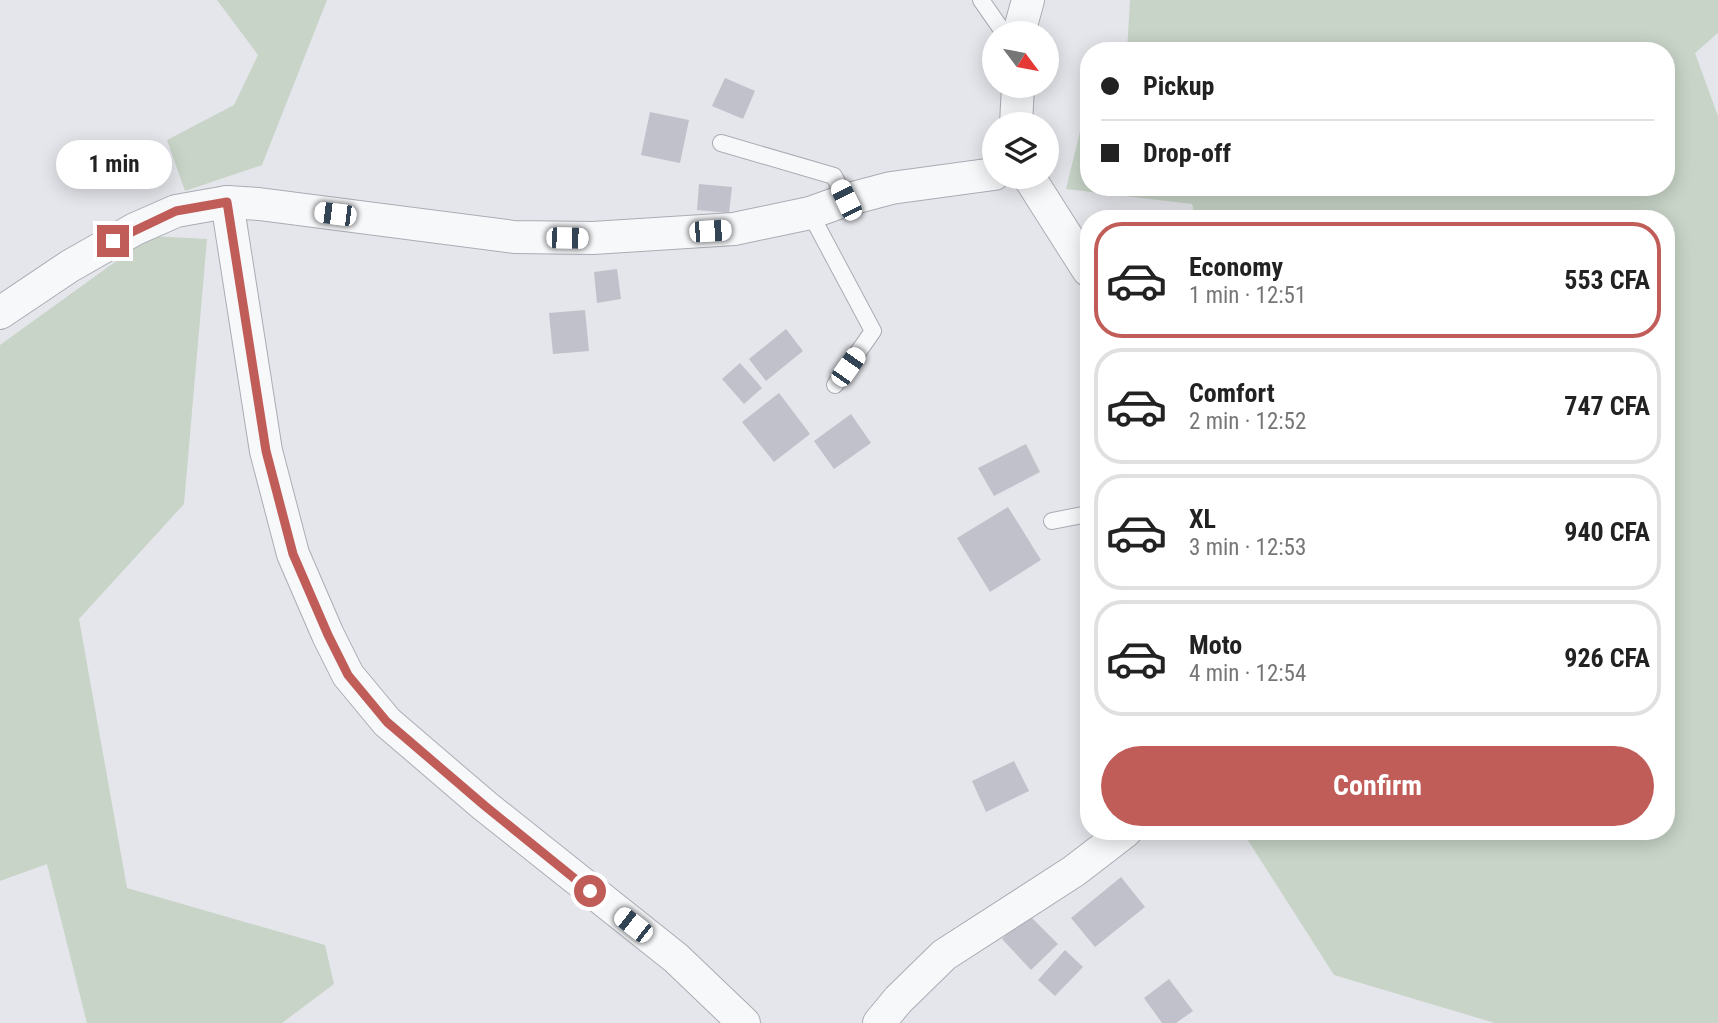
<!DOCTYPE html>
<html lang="en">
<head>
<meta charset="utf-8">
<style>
  :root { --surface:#fff; --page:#f2f2f2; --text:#222; --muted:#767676; --line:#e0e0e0; --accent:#c15d59 }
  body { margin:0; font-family:"Roboto Condensed",sans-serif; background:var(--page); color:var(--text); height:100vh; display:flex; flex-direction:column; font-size:26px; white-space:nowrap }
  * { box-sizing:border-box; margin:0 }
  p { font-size:23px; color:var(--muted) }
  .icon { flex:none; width:38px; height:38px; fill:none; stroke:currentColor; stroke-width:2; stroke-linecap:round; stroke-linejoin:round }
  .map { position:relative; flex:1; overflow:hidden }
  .side { position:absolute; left:1080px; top:210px; width:595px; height:630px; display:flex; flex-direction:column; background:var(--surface); border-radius:28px; box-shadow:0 4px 18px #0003 }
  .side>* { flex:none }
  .guide { position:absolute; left:1080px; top:42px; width:595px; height:154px; border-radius:28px; box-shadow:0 4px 18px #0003; display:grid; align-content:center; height:154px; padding:0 21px; background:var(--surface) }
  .needle { width:46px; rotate:122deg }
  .controls { position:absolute; left:982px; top:21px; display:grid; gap:14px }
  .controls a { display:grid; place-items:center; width:77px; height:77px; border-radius:50%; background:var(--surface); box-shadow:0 4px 18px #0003; font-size:35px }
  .end { position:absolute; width:32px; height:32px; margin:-16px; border:9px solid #c15d59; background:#fff; box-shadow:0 0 0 4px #fff }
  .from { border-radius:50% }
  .bubble { position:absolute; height:49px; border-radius:24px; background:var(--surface); box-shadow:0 4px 18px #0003; font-size:23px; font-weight:700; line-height:49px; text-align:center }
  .car { position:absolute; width:21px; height:42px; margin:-21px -10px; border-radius:9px; box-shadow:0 0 5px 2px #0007; background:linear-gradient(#fff 24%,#345 0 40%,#fff 0 76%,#345 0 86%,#fff 0) }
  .guide b { display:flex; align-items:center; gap:24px; height:66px; font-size:26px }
  .guide b+b { border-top:2px solid var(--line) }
  .guide i { width:18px; height:18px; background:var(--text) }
  ul { padding:12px 0 0; list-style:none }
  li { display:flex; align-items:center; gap:21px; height:116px; margin:0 14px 10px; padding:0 7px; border:4px solid var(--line); border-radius:28px }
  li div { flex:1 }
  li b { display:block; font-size:26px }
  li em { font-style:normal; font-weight:700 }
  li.current { border-color:var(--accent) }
  li>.icon { width:63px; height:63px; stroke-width:1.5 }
  .action { display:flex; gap:14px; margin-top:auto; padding:14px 21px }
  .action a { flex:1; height:80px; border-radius:42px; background:var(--accent); color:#fff; font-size:28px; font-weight:700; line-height:80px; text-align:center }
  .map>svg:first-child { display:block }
  .green { fill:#c8d4c7 }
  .building { fill:#c0c1ca }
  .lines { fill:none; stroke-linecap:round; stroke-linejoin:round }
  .service-casing { stroke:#aaacb5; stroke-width:18 }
  .minor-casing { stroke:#aaacb5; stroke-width:34 }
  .service { stroke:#f7f8fa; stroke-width:16 }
  .minor { stroke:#f7f8fa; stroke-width:32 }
  .route { stroke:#c15d59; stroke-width:9 }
</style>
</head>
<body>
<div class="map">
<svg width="1718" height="1023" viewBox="0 0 1718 1023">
  <rect width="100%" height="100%" fill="#e5e6eb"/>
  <g class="green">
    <polygon points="217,0 327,0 262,165 185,191 167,140 234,105 258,55"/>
    <polygon points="1130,0 1718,0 1718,33 1695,53 1718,116 1718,1023 1495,1023 1334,975 1242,831 1666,831 1666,219 1196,219 1192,204 1066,189 1085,111 1088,111 1088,187 1666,187 1666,51 1127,51"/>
    <polygon points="151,236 207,239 184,504 79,619 127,888 325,945 334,984 282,1023 87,1023 47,864 0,881 0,345"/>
  </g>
  <g class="building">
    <polygon points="725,78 755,91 743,119 712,106"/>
    <polygon points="650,112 689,120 680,163 641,155"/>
    <polygon points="699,184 732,187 729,213 697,210"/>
    <polygon points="617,269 621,299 597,303 594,272"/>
    <polygon points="585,310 589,351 553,354 549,313"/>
    <polygon points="786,329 803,351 766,381 749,359"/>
    <polygon points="740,363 762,388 744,404 722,379"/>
    <polygon points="779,393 810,434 774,462 742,422"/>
    <polygon points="851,414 871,443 834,469 814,441"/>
    <polygon points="1026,444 1040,472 994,496 978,468"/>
    <polygon points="1008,507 1041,560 990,592 957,538"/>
    <polygon points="1014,761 1029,791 986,812 972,781"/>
    <polygon points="1121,877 1145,907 1095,947 1071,918"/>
    <polygon points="1028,914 1058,944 1031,970 1002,939"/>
    <polygon points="1065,950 1083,967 1055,996 1038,980"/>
    <polygon points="1169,979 1193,1011 1176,1023 1162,1023 1144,998"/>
  </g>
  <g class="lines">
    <g class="service-casing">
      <g id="service">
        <polyline points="981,0 1004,33"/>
        <polyline points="721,143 834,176 846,200"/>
        <polyline points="810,213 873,331 835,385"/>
        <polyline points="1052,521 1088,514"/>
      </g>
    </g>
    <g class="minor-casing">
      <g id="minor">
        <polyline points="1019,33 1028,0"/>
        <polyline points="1016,124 1018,86"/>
        <polyline points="1029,177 1088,270"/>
        <polyline points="227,202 266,451 293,554 328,635 348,675 387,722 485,806 676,958 744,1023"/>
        <polyline points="0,313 70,266 135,229 176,211 227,202 259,204 514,237 593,238 734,229 810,213 846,200 891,188 994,174"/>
        <polyline points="879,1023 898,1000 944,955 1074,871 1126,831"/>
      </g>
    </g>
    <use href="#service" class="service"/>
    <use href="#minor" class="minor"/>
  </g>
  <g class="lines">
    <polyline class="route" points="113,241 176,211 227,202 266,451 293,554 328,635 348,675 387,722 485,806 590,891"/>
  </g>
</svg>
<div class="controls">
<a><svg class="needle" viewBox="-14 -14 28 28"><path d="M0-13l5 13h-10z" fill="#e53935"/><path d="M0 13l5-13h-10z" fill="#767676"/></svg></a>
<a><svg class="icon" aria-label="layers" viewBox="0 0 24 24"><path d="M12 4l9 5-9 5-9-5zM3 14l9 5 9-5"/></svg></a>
</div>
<i class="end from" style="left:590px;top:891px"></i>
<i class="end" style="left:113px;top:241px"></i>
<div class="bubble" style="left:56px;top:140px;width:116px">1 min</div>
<i class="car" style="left:846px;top:200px;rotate:334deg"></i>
<i class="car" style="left:335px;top:214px;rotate:277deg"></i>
<i class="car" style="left:710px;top:231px;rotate:86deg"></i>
<i class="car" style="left:567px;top:238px;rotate:91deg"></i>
<i class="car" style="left:848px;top:367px;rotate:35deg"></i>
<i class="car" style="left:633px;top:925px;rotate:308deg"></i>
<div class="guide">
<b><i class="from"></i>Pickup</b>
<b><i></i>Drop-off</b>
</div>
<section class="side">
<ul>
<li class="current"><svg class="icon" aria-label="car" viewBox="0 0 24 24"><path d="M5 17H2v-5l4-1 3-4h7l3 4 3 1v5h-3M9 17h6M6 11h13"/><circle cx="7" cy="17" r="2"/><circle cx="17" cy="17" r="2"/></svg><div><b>Economy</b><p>1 min · 12:51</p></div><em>553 CFA</em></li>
<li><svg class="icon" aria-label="car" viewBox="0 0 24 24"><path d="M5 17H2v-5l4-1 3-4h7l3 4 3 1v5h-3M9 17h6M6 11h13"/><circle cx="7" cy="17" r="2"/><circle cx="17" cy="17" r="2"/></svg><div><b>Comfort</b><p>2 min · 12:52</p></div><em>747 CFA</em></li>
<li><svg class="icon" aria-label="car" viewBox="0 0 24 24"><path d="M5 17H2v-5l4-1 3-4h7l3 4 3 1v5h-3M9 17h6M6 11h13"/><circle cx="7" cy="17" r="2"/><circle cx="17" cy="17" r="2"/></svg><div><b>XL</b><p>3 min · 12:53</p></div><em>940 CFA</em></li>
<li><svg class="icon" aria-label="car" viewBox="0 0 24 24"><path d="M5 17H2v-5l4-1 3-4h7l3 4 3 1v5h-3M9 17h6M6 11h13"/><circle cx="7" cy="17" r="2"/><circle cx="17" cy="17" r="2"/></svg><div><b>Moto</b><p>4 min · 12:54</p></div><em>926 CFA</em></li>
</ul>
<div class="action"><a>Confirm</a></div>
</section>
</div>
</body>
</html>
